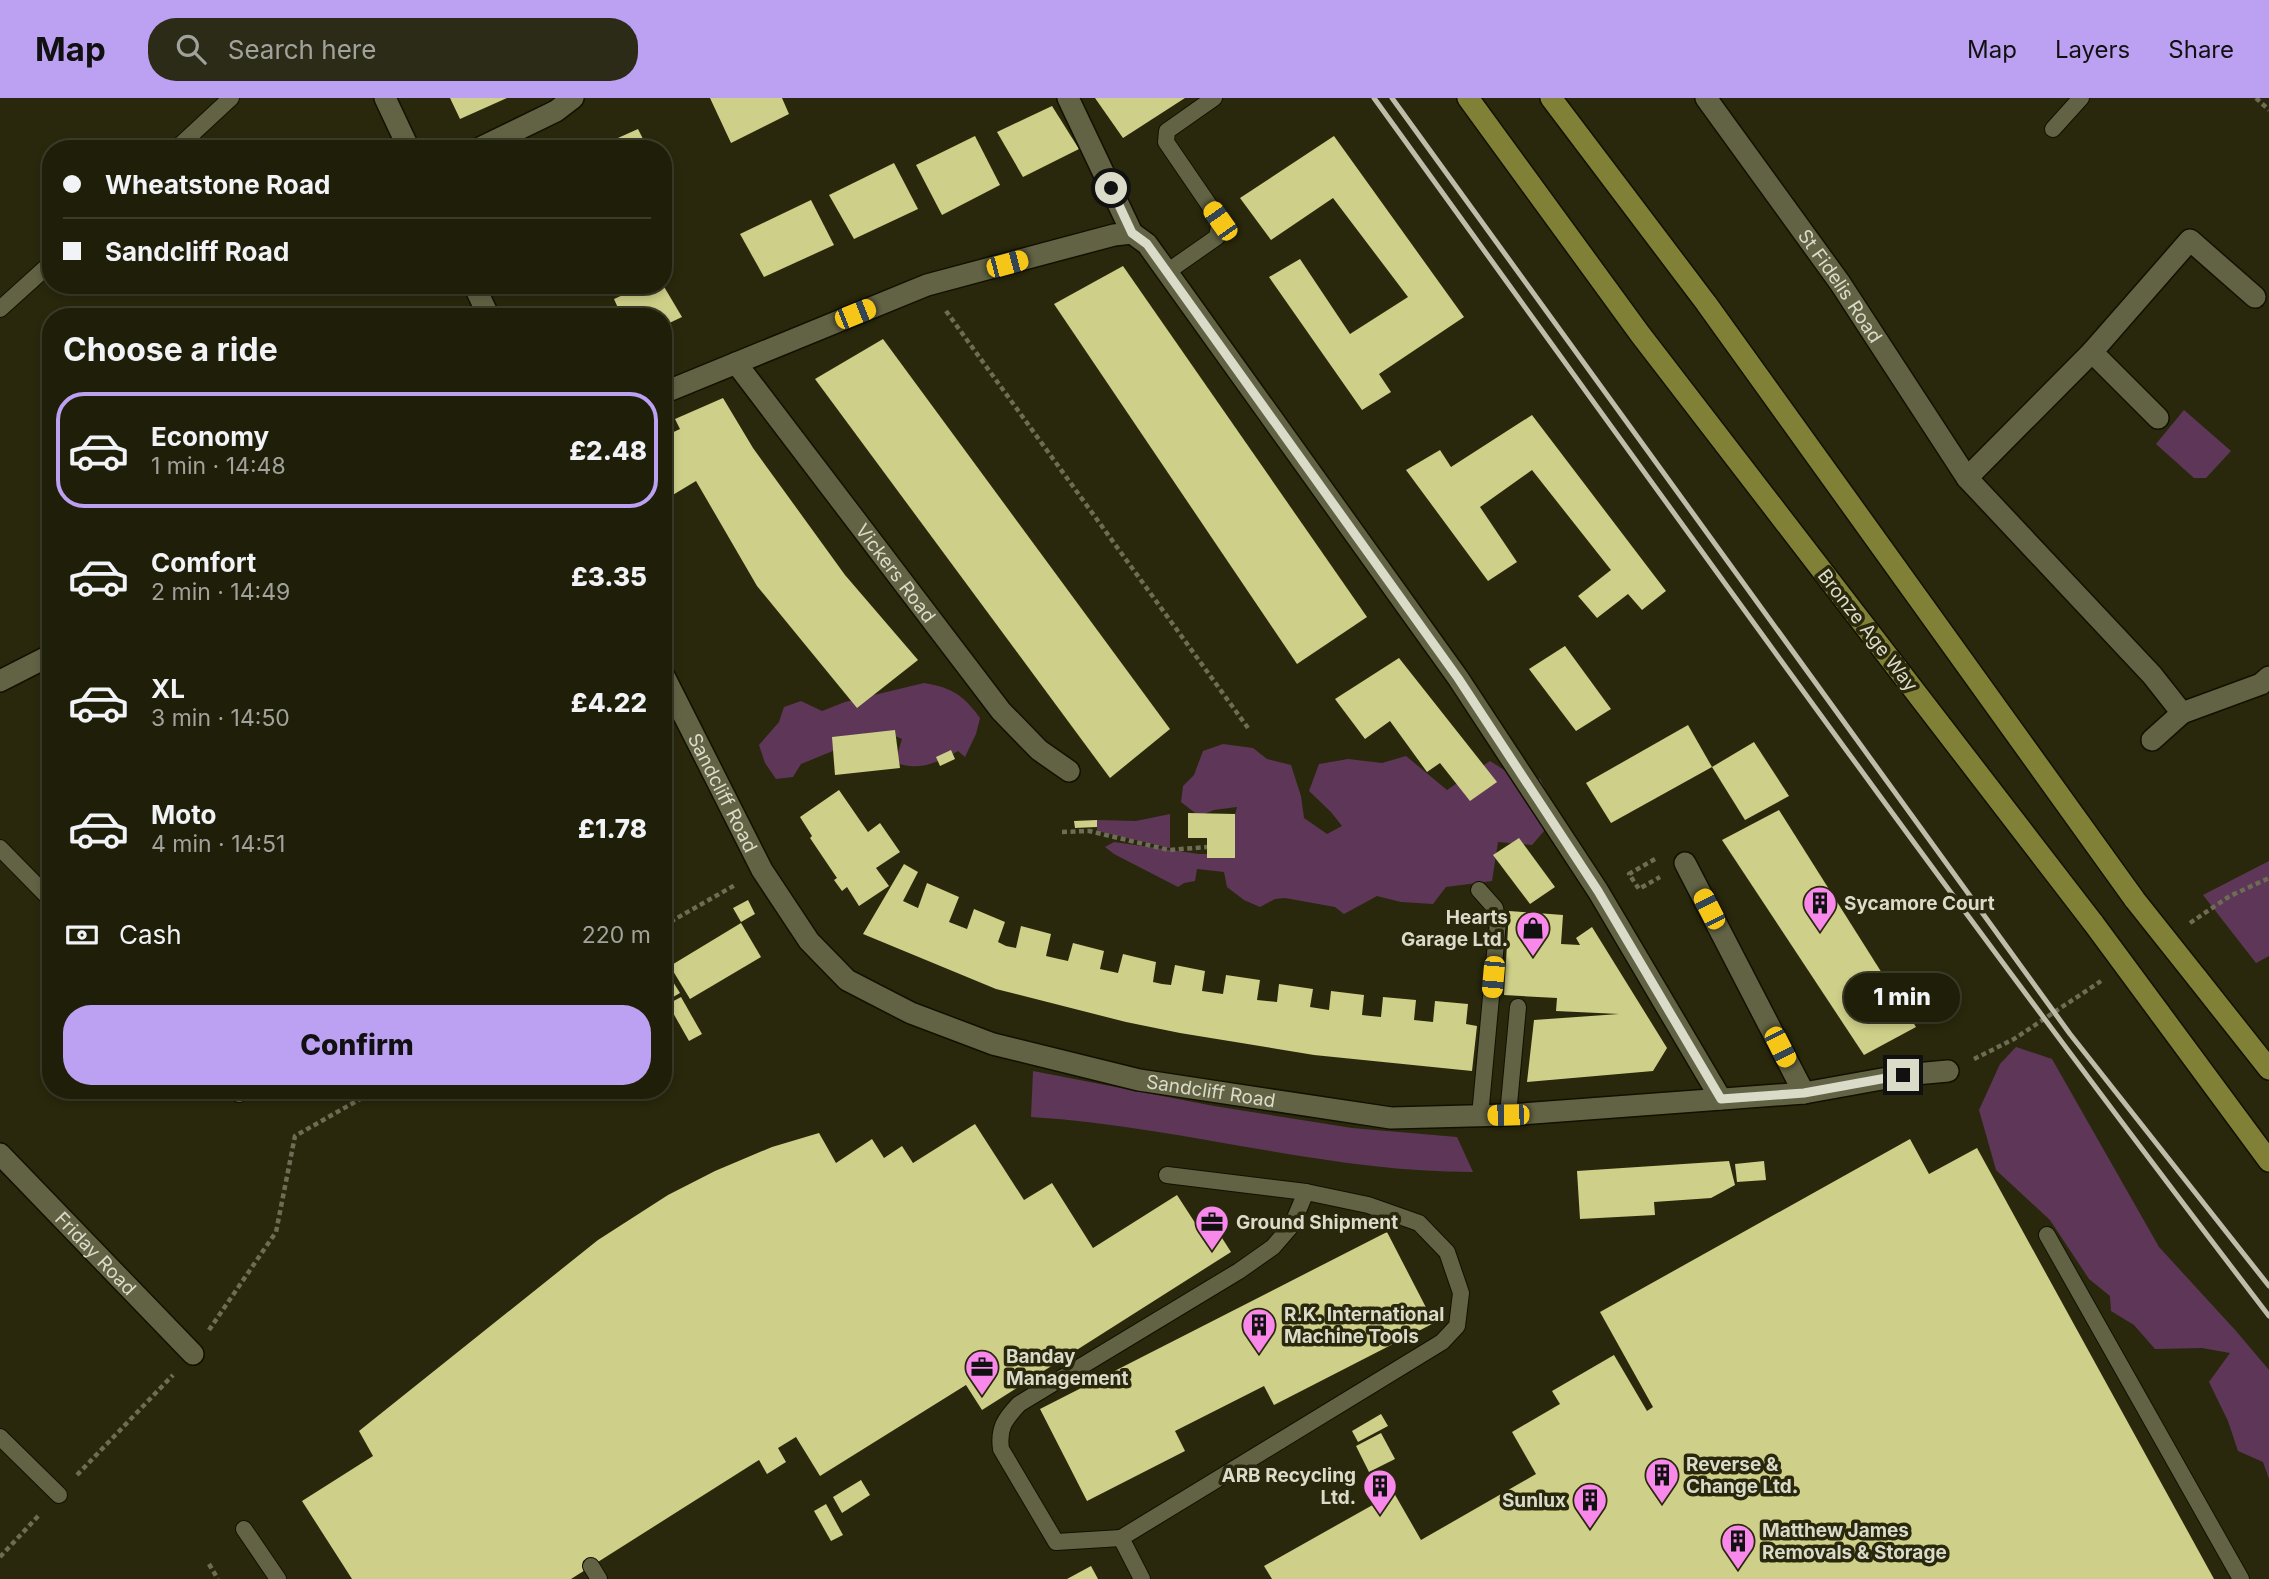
<!DOCTYPE html>
<html lang="en">
<head>
<meta charset="utf-8">
<style>
  :root { --surface:#1f1e09; --page:#2c2b17; --text:#f1f3f6; --muted:#a1a29c; --line:#3c3c2a; --accent:#bca0f2 }
  body { margin:0; font-family:Inter,sans-serif; background:var(--page); color:var(--text); height:100vh; display:flex; flex-direction:column; font-size:26px; white-space:nowrap }
  * { box-sizing:border-box; margin:0 }
  p { font-size:23px; color:var(--muted) }
  .icon { flex:none; width:38px; height:38px; fill:none; stroke:currentColor; stroke-width:2; stroke-linecap:round; stroke-linejoin:round }
  .map { position:relative; flex:1; overflow:hidden }
  .sheet { position:absolute; left:42px; top:210px; width:630px; height:791px; display:flex; flex-direction:column; background:var(--surface); border-radius:28px; box-shadow:0 4px 10px #0003,0 0 0 2px var(--line) }
  .sheet>* { flex:none }
  .hud { position:absolute; left:42px; top:42px; width:630px; height:154px; border-radius:28px; box-shadow:0 4px 10px #0003,0 0 0 2px var(--line); display:grid; align-content:center; height:154px; padding:0 21px; background:var(--surface) }
  .end { position:absolute; width:32px; height:32px; margin:-16px; border:9px solid #dbdbca; background:#111; box-shadow:0 0 0 4px #111 }
  .from { border-radius:50% }
  .bubble { position:absolute; height:49px; border-radius:24px; background:var(--surface); box-shadow:0 4px 10px #0003,0 0 0 2px var(--line); font-size:23px; font-weight:800; line-height:49px; text-align:center }
  .car { position:absolute; width:21px; height:42px; margin:-21px -10px; border-radius:9px; box-shadow:0 0 5px 2px #0007; background:linear-gradient(#f5c518 24%,#345 0 40%,#f5c518 0 76%,#345 0 86%,#f5c518 0) }
  .hud b { display:flex; align-items:center; gap:24px; height:66px; font-size:26px }
  .hud b+b { border-top:2px solid var(--line) }
  .hud i { width:18px; height:18px; background:var(--text) }
  ul { padding:0; list-style:none }
  li { display:flex; align-items:center; gap:21px; height:116px; margin:0 14px 10px; padding:0 7px; border:4px solid transparent; border-radius:28px }
  li div { flex:1 }
  li b { display:block; font-size:26px }
  li em { font-style:normal; font-weight:800 }
  li.active { border-color:var(--accent) }
  li>.icon { width:63px; height:63px; stroke-width:1.5 }
  h2 { padding:0 21px; font-size:32px; line-height:84px }
  .pay { display:flex; align-items:center; gap:18px; height:77px; padding:0 21px; font-size:26px }
  .pay p { margin-inline-start:auto }
  .primary-button { display:flex; gap:14px; margin-top:auto; padding:14px 21px }
  .primary-button a { flex:1; height:80px; border-radius:28px; background:var(--accent); color:#111; font-size:28px; font-weight:800; line-height:80px; text-align:center }
  header { display:flex; align-items:center; gap:42px; box-sizing:border-box; height:98px; padding:0 35px; background:var(--accent); color:#111 }
  header strong { font-size:33px }
  nav { display:flex; gap:38px; margin-inline-start:auto; font-size:24px }
  .search { width:490px; height:63px; background:var(--page); display:flex; align-items:center; gap:18px; box-sizing:border-box; padding:0 24px; border-radius:28px; color:var(--muted); font-size:26px }
  .map>svg:first-child { display:block }
  .green { fill:#5e3758 }
  .building { fill:#cecf88 }
  .lines { fill:none; stroke-linecap:round; stroke-linejoin:round }
  .service-casing { stroke:#121100; stroke-width:18 }
  .minor-casing { stroke:#121100; stroke-width:24 }
  .primary-casing { stroke:#121100; stroke-width:24 }
  .path { stroke:#6d6c54; stroke-width:4.5; stroke-dasharray:5 3.5; stroke-linecap:butt }
  .service { stroke:#626344; stroke-width:16 }
  .minor { stroke:#626344; stroke-width:21 }
  .primary { stroke:#818037; stroke-width:21 }
  .rail { stroke:#bdbdaa; stroke-width:5 }
  .primary-bridge-casing { stroke:#121100; stroke-width:24; stroke-linecap:butt }
  .primary-bridge { stroke:#818037; stroke-width:21 }
  .route { stroke:#dbdbca; stroke-width:9 }
  .labels { text-anchor:middle; stroke-width:7; stroke-linejoin:round; paint-order:stroke }
  .street-label { font-size:19px; fill:#dbdbca; stroke:#29280c }
  .poi-label { font-size:19px; font-weight:bold; fill:#dbdbca; stroke:#29280c; text-anchor:start }
</style>
</head>
<body>
<header>
<strong>Map</strong>
<div class="search"><svg class="icon" aria-label="search" viewBox="0 0 24 24"><circle cx="10" cy="10" r="6"/><path d="M15 15l6 6"/></svg>Search here</div>
<nav><a>Map</a><a>Layers</a><a>Share</a></nav>
</header>
<div class="map">
<svg width="2269" height="1481" viewBox="0 0 2269 1481">
  <rect width="100%" height="100%" fill="#29280c"/>
  <g class="green">
    <polygon points="2184,312 2231,353 2206,380 2194,380 2156,346"/>
    <path d="M924,585C953,590 963,597 980,620L976,636L965,659L958,653C938,665 916,674 895,664L902,641L888,635L845,648L801,666L793,679L776,681L765,665L759,647L779,624L784,609L801,603L822,613L845,604Z"/>
    <polygon points="1223,646 1253,650 1267,661 1291,667 1301,698 1304,720 1327,736 1342,728 1331,714 1309,693 1319,666 1348,661 1382,665 1406,658 1447,692 1490,663 1512,677 1540,681 1551,702 1544,733 1532,747 1498,744 1492,783 1446,789 1433,806 1401,804 1377,798 1344,816 1335,809 1285,800 1275,801 1260,809 1244,802 1227,789 1224,774 1197,771 1195,783 1184,785 1178,789 1114,756 1105,749 1114,744 1199,756 1225,756 1237,709 1214,712 1199,718 1181,704 1183,688 1194,677 1203,653"/>
    <polygon points="1170,716 1170,750 1097,733 1097,722 1136,723"/>
    <polygon points="2269,763 2269,858 2256,865 2203,797"/>
    <polygon points="2016,949 2052,961 2159,1149 2236,1233 2269,1272 2269,1381 2263,1364 2238,1353 2228,1323 2209,1284 2230,1255 2202,1250 2155,1251 2134,1227 2111,1213 2110,1198 2089,1181 2050,1122 1996,1072 1979,1012 2000,966"/>
    <path d="M1033,973L1214,1008L1352,1030L1457,1039L1473,1074C1324,1074 1180,1028 1031,1019Z"/>
  </g>
  <g class="building">
    <polygon points="450,0 507,0 460,21"/>
    <polygon points="710,0 782,0 789,16 731,45"/>
    <polygon points="1095,0 1185,0 1123,40"/>
    <polygon points="1052,8 1079,51 1023,79 997,34"/>
    <polygon points="638,31 648,51 613,51 609,44"/>
    <polygon points="975,38 1000,87 942,117 916,67"/>
    <polygon points="1334,38 1464,219 1379,276 1391,294 1362,312 1269,179 1300,161 1350,236 1408,199 1333,100 1271,142 1240,100"/>
    <polygon points="894,65 918,111 854,141 829,97"/>
    <polygon points="811,102 834,147 764,179 740,136"/>
    <polygon points="1123,168 1367,519 1297,566 1054,206"/>
    <polygon points="645,187 663,187 682,219 663,228 663,219 622,219 614,201"/>
    <polygon points="883,241 1170,631 1110,680 815,281"/>
    <polygon points="723,300 753,350 845,477 918,562 857,610 757,488 696,383 671,398 663,385 663,339 680,331 675,321"/>
    <polygon points="1532,317 1666,493 1642,512 1628,496 1597,520 1578,498 1611,472 1532,372 1480,409 1517,464 1488,483 1406,372 1440,352 1451,369"/>
    <polygon points="1565,548 1611,611 1576,633 1529,571"/>
    <polygon points="1399,560 1497,684 1470,703 1440,665 1427,674 1390,623 1365,641 1335,601"/>
    <polygon points="1688,627 1712,669 1611,725 1586,685"/>
    <polygon points="895,632 900,670 835,677 832,639"/>
    <polygon points="1754,644 1789,698 1745,722 1712,669"/>
    <polygon points="951,652 955,661 940,668 936,659"/>
    <polygon points="839,692 868,734 880,725 900,754 876,770 889,788 859,808 847,789 842,793 834,782 837,780 810,740 812,738 800,719"/>
    <polygon points="1779,712 1916,929 1864,957 1722,742"/>
    <polygon points="1188,715 1235,716 1235,760 1207,760 1207,740 1188,740"/>
    <polygon points="1097,722 1097,729 1075,730 1074,723"/>
    <polygon points="1519,740 1555,789 1530,806 1493,757"/>
    <polygon points="904,766 918,774 903,803 918,810 927,785 959,799 949,824 967,831 974,811 1005,824 998,844 1006,848 1016,850 1021,828 1051,836 1046,858 1059,861 1068,863 1073,845 1104,853 1100,871 1118,875 1123,856 1156,864 1153,884 1162,886 1171,887 1175,867 1205,873 1202,893 1223,896 1226,877 1260,882 1257,902 1277,904 1279,886 1313,891 1310,909 1329,912 1331,893 1364,897 1362,917 1371,918 1381,919 1383,899 1416,902 1414,922 1433,924 1435,903 1468,906 1466,926 1477,928 1472,973 1314,957 1180,935 1126,924 996,891 863,836"/>
    <polygon points="748,802 755,816 741,824 733,810"/>
    <polygon points="1509,813 1563,817 1561,846 1580,847 1576,840 1592,829 1667,950 1653,973 1527,984 1534,922 1619,916 1556,913 1557,900 1504,897"/>
    <polygon points="741,825 761,859 690,901 670,868"/>
    <polygon points="665,871 680,895 663,905 663,872"/>
    <polygon points="681,899 702,936 689,943 668,906"/>
    <polygon points="975,1026 1024,1102 1052,1085 1093,1150 1177,1097 1203,1137 1215,1129 1231,1154 982,1312 966,1287 820,1378 796,1339 778,1350 786,1364 767,1376 759,1362 571,1481 352,1481 302,1403 373,1358 359,1333 598,1142 668,1097 715,1073 772,1049 819,1035 836,1065 872,1041 884,1060 902,1048 913,1065"/>
    <polygon points="1910,1041 1929,1076 1977,1050 2214,1481 1272,1481 1264,1468 1394,1395 1421,1442 1536,1376 1512,1334 1560,1306 1552,1293 1614,1257 1647,1313 1653,1309 1600,1214"/>
    <polygon points="1729,1063 1735,1087 1711,1100 1654,1104 1655,1117 1580,1121 1577,1073"/>
    <polygon points="1764,1063 1766,1082 1737,1084 1735,1066"/>
    <polygon points="1387,1134 1434,1225 1274,1307 1264,1288 1175,1333 1185,1353 1087,1403 1040,1311"/>
    <polygon points="1381,1316 1388,1328 1358,1344 1352,1333"/>
    <polygon points="1381,1335 1395,1361 1369,1374 1356,1348"/>
    <polygon points="861,1382 870,1397 842,1415 833,1399"/>
    <polygon points="826,1406 843,1437 831,1443 814,1413"/>
    <polygon points="1091,1468 1098,1481 1067,1481"/>
  </g>
  <g class="lines">
    <g class="service-casing">
      <g id="service">
        <polyline points="2053,31 2081,0"/>
        <polyline points="176,51 231,0"/>
        <polyline points="1167,174 1217,139 1220,123 1166,44 1167,33 1214,0"/>
        <polyline points="0,211 51,165"/>
        <polyline points="0,750 51,802"/>
        <polyline points="1479,792 1495,810 1498,823 1480,1018"/>
        <polyline points="236,992 239,996"/>
        <polyline points="1508,1017 1518,909"/>
        <polyline points="2047,1137 2241,1481"/>
        <polyline points="0,1339 59,1397"/>
        <polyline points="244,1431 278,1481"/>
        <path d="M1121,1440L1056,1444L1001,1351C998,1330 1005,1321 1019,1306L1239,1173L1273,1149L1292,1127L1306,1094"/>
        <polyline points="591,1468 599,1481"/>
        <polyline points="1142,1481 1121,1440 1442,1244 1457,1228 1461,1195 1447,1154 1419,1125 1368,1107 1306,1094 1167,1077"/>
      </g>
    </g>
    <g class="minor-casing">
      <g id="minor">
        <polyline points="385,0 409,51"/>
        <polyline points="1068,0 1132,135 1147,146 1458,580 1598,793 1721,1001"/>
        <path id="s1" d="M1706,0L1840,185L1967,380L2152,577L2182,615L2261,586L2269,579"/>
        <polyline points="478,51 556,13 573,0"/>
        <polyline points="474,187 489,219"/>
        <polyline points="2092,254 2158,320"/>
        <path id="s2" d="M736,265L1001,613L1039,652L1069,673"/>
        <polyline points="663,295 927,187 1114,137 1132,135"/>
        <polyline points="1967,380 2092,254 2190,142 2255,199"/>
        <path id="s3" d="M663,576L762,772L809,843L847,882L911,915L993,946L1139,982L1391,1020L1508,1017L1804,995L1904,977L1948,973"/>
        <polyline points="0,583 51,557"/>
        <polyline points="2152,642 2182,615"/>
        <polyline points="1685,765 1804,995"/>
        <path id="s4" d="M0,1056L193,1256"/>
      </g>
    </g>
    <g class="primary-casing">
      <g id="primary">
        <polyline points="1468,0 1640,236 2094,826"/>
        <polyline points="1551,0 1706,205 2135,802"/>
        <polyline points="2197,880 2269,971"/>
        <polyline points="2159,914 2269,1063"/>
      </g>
    </g>
    <g class="path">
      <polyline points="2256,0 2269,12"/>
      <polyline points="946,213 1248,630"/>
      <polyline points="1062,734 1089,733 1169,752 1207,749"/>
      <polyline points="1655,761 1629,776 1639,791 1660,779"/>
      <polyline points="2190,825 2230,798 2269,780"/>
      <polyline points="663,828 735,787"/>
      <polyline points="1974,961 2014,941 2101,883"/>
      <polyline points="209,1232 276,1134 295,1038 376,992"/>
      <polyline points="77,1377 173,1277"/>
      <polyline points="0,1459 40,1416"/>
      <polyline points="209,1466 218,1481"/>
    </g>
    <use href="#service" class="service"/>
    <use href="#minor" class="minor"/>
    <use href="#primary" class="primary"/>
    <g class="rail">
      <path d="M1374,0C1669,408 1962,818 2269,1218"/>
      <polyline points="1392,0 2070,936 2269,1188"/>
    </g>
    <g class="primary-bridge-casing">
      <g id="primary-bridge">
        <polyline points="2135,802 2197,880"/>
        <polyline points="2094,826 2159,914"/>
      </g>
    </g>
    <use href="#primary-bridge" class="primary-bridge"/>
  </g>
  <g class="lines">
    <polyline class="route" points="1111,90 1132,135 1147,146 1458,580 1598,793 1721,1001 1804,995 1903,977"/>
  </g>
  <defs>
    <g id="building-pin" transform="scale(1.75)"><path d="M0 17L-7.5 6A9.5 9.5 0 1 1 7.5 6Z" fill="#f888ea" stroke="#29280c"/><path d="M-4-6H4V6H1V3H-1V6H-4ZM-2.5-4.3h1.7v1.8h-1.7ZM.8-4.3h1.7v1.8H.8ZM-2.5-1h1.7V.8h-1.7ZM.8-1h1.7V.8H.8Z" fill="#111"/></g>
    <g id="shop-pin" transform="scale(1.75)"><path d="M0 17L-7.5 6A9.5 9.5 0 1 1 7.5 6Z" fill="#f888ea" stroke="#29280c"/><path d="M-5-2.5h2.3a2.7 3.5 0 0 1 5.4 0H5L5.5 6h-11ZM-1.5-2.5h3a1.5 2.3 0 0 0-3 0Z" fill="#111"/></g>
    <g id="office-pin" transform="scale(1.75)"><path d="M0 17L-7.5 6A9.5 9.5 0 1 1 7.5 6Z" fill="#f888ea" stroke="#29280c"/><path d="M-6-3h4V-5.5h4V-3h4V5H-6ZM-1-4.5V-3h2v-1.5ZM-6 0V1H6V0Z" fill="#111"/></g>
  </defs>
  <g fill-rule="evenodd">
    <use href="#building-pin" x="1820" y="805"/>
    <use href="#shop-pin" x="1533" y="830"/>
    <use href="#office-pin" x="1212" y="1124"/>
    <use href="#building-pin" x="1259" y="1227"/>
    <use href="#office-pin" x="982" y="1269"/>
    <use href="#building-pin" x="1662" y="1377"/>
    <use href="#building-pin" x="1380" y="1388"/>
    <use href="#building-pin" x="1590" y="1402"/>
    <use href="#building-pin" x="1738" y="1443"/>
  </g>
  <g class="labels">
    <g class="street-label">
      <text dy="7" stroke="none"><textPath href="#s1" startOffset="231">St Fidelis Road</textPath></text>
      <text dy="7" stroke="none"><textPath href="#s2" startOffset="264">Vickers Road</textPath></text>
      <text transform="translate(1868 532) rotate(52)" y="7">Bronze Age Way</text>
      <text dy="7" stroke="none"><textPath href="#s3" startOffset="133">Sandcliff Road</textPath></text>
      <text dy="7" stroke="none"><textPath href="#s3" startOffset="742">Sandcliff Road</textPath></text>
      <text dy="7" stroke="none"><textPath href="#s4" startOffset="138">Friday Road</textPath></text>
    </g>
    <g class="poi-label">
      <text x="1844" y="812">Sycamore Court</text>
      <text x="1508" y="826" text-anchor="end">Hearts<tspan x="1508" dy="22">Garage Ltd.</tspan></text>
      <text x="1236" y="1131">Ground Shipment</text>
      <text x="1284" y="1223">R.K. International<tspan x="1284" dy="22">Machine Tools</tspan></text>
      <text x="1006" y="1265">Banday<tspan x="1006" dy="22">Management</tspan></text>
      <text x="1686" y="1373">Reverse &amp;<tspan x="1686" dy="22">Change Ltd.</tspan></text>
      <text x="1356" y="1384" text-anchor="end">ARB Recycling<tspan x="1356" dy="22">Ltd.</tspan></text>
      <text x="1566" y="1409" text-anchor="end">Sunlux</text>
      <text x="1762" y="1439">Matthew James<tspan x="1762" dy="22">Removals &amp; Storage</tspan></text>
    </g>
  </g>
</svg>
<i class="end from" style="left:1111px;top:90px"></i>
<i class="end" style="left:1903px;top:977px"></i>
<div class="bubble" style="left:1844px;top:875px;width:116px">1 min</div>
<i class="car" style="left:1220px;top:123px;rotate:325deg"></i>
<i class="car" style="left:1007px;top:166px;rotate:75deg"></i>
<i class="car" style="left:855px;top:216px;rotate:68deg"></i>
<i class="car" style="left:1709px;top:811px;rotate:333deg"></i>
<i class="car" style="left:1493px;top:879px;rotate:185deg"></i>
<i class="car" style="left:1780px;top:949px;rotate:153deg"></i>
<i class="car" style="left:1508px;top:1017px;rotate:269deg"></i>
<div class="hud">
<b><i class="from"></i>Wheatstone Road</b>
<b><i></i>Sandcliff Road</b>
</div>
<section class="sheet">
<h2>Choose a ride</h2>
<ul>
<li class="active"><svg class="icon" aria-label="car" viewBox="0 0 24 24"><path d="M5 17H2v-5l4-1 3-4h7l3 4 3 1v5h-3M9 17h6M6 11h13"/><circle cx="7" cy="17" r="2"/><circle cx="17" cy="17" r="2"/></svg><div><b>Economy</b><p>1 min · 14:48</p></div><em>£2.48</em></li>
<li><svg class="icon" aria-label="car" viewBox="0 0 24 24"><path d="M5 17H2v-5l4-1 3-4h7l3 4 3 1v5h-3M9 17h6M6 11h13"/><circle cx="7" cy="17" r="2"/><circle cx="17" cy="17" r="2"/></svg><div><b>Comfort</b><p>2 min · 14:49</p></div><em>£3.35</em></li>
<li><svg class="icon" aria-label="car" viewBox="0 0 24 24"><path d="M5 17H2v-5l4-1 3-4h7l3 4 3 1v5h-3M9 17h6M6 11h13"/><circle cx="7" cy="17" r="2"/><circle cx="17" cy="17" r="2"/></svg><div><b>XL</b><p>3 min · 14:50</p></div><em>£4.22</em></li>
<li><svg class="icon" aria-label="car" viewBox="0 0 24 24"><path d="M5 17H2v-5l4-1 3-4h7l3 4 3 1v5h-3M9 17h6M6 11h13"/><circle cx="7" cy="17" r="2"/><circle cx="17" cy="17" r="2"/></svg><div><b>Moto</b><p>4 min · 14:51</p></div><em>£1.78</em></li>
</ul>
<div class="pay"><svg class="icon" aria-label="cash" viewBox="0 0 24 24"><path d="M3 7h18v10H3z"/><circle cx="12" cy="12" r="2"/></svg>Cash<p>220 m</p></div>
<div class="primary-button"><a>Confirm</a></div>
</section>
</div>
</body>
</html>
